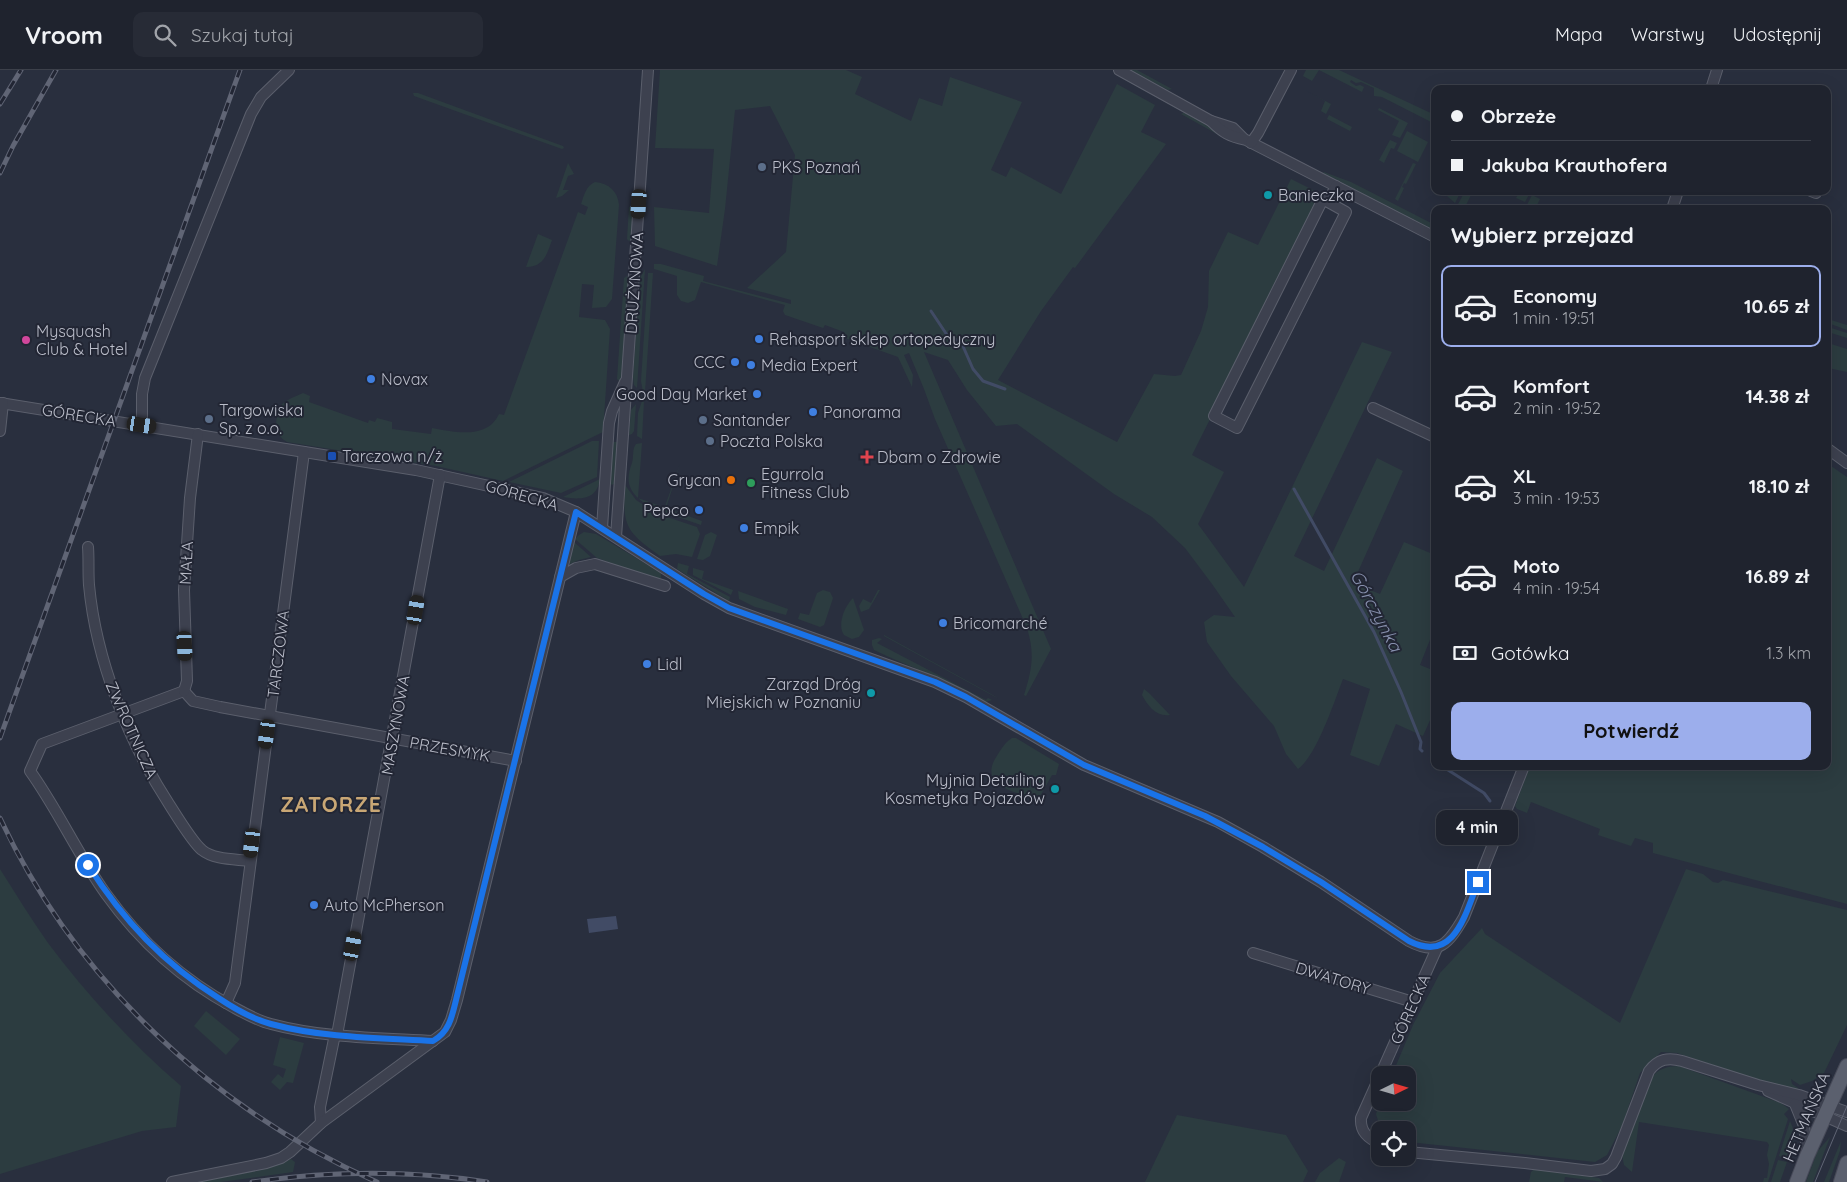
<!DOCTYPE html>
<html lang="pl">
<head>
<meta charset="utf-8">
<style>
  :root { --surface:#1f232e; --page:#272b36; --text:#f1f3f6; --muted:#a1a4aa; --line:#3c404a; --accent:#9caeec }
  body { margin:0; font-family:Quicksand,sans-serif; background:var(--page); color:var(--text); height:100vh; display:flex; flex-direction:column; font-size:19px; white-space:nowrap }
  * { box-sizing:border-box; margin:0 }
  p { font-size:16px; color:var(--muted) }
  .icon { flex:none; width:28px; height:28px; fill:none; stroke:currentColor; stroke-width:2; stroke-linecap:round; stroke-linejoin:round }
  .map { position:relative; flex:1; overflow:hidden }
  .side { position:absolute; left:1431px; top:135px; width:400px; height:565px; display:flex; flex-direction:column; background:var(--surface); border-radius:10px; box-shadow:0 5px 20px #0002,0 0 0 1px var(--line) }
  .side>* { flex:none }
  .guide { position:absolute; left:1431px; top:15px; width:400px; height:110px; border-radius:10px; box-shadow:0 5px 20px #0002,0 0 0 1px var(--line); display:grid; align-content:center; height:110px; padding:0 20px; background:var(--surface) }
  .needle { width:32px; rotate:85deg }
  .buttons { position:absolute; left:1371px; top:996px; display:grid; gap:10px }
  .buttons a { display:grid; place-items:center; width:45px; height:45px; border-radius:10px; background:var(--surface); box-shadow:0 5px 20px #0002,0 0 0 1px var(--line); font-size:25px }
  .end { position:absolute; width:22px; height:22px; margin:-11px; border:6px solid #1a73e8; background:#fff; box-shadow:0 0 0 2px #fff }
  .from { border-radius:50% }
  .bubble { position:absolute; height:35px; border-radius:10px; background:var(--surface); box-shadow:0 5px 20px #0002,0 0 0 1px var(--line); font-size:16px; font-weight:700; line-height:35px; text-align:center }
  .car { position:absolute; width:15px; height:30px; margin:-15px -8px; border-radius:6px; box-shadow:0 0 4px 1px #0007; background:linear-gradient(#222 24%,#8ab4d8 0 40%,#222 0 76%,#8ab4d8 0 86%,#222 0) }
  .guide b { display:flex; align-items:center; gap:18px; height:48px; font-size:19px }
  .guide b+b { border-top:1px solid var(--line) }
  .guide i { width:12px; height:12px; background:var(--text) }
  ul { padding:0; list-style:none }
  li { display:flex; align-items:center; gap:15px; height:82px; margin:0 10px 8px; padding:0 10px; border:2px solid transparent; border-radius:10px }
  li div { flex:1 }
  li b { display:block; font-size:19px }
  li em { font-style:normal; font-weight:700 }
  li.on { border-color:var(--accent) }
  li>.icon { width:45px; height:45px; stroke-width:1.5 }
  h2 { padding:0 20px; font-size:22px; line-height:60px }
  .pay { display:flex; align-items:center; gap:12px; height:55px; padding:0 20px; font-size:19px }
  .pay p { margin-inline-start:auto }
  .action { display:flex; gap:10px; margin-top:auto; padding:10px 20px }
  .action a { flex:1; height:58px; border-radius:10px; background:var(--accent); color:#111; font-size:20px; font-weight:700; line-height:58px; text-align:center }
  header { display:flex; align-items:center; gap:30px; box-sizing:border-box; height:70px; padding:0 25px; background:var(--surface); border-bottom:1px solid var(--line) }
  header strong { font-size:24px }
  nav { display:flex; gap:28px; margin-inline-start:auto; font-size:18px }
  .search { width:350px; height:45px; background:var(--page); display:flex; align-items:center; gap:12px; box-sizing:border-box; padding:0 18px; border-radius:10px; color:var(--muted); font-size:19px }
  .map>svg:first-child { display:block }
  .green { fill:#2c3c40 }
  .water { fill:#414b65 }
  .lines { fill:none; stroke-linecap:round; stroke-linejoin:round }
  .stream { stroke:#414b65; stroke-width:3 }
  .minor-casing { stroke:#5b5f6c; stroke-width:12 }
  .major-casing { stroke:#474a58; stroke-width:16 }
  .minor { stroke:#3d414f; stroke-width:10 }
  .major { stroke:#5b606e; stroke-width:14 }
  .tram { stroke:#606575; stroke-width:1 }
  .rail-casing { stroke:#606575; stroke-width:5 }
  .rail { stroke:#222634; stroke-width:3; stroke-dasharray:9; stroke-linecap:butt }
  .route { stroke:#1a73e8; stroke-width:6 }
  .service-dot { fill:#5c6f8a; stroke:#222634; stroke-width:2 }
  .culture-dot { fill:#0f9aa8; stroke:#222634; stroke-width:2 }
  .shop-dot { fill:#3f7fe0; stroke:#222634; stroke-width:2 }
  .hotel-dot { fill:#d1479c; stroke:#222634; stroke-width:2 }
  .transit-dot { fill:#1a4fb4; stroke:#222634; stroke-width:2 }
  .health-dot { fill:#e0444e; stroke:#222634; stroke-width:2 }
  .food-dot { fill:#e8710a; stroke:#222634; stroke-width:2 }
  .leisure-dot { fill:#2e9e5b; stroke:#222634; stroke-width:2 }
  .labels { text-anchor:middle; stroke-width:4; stroke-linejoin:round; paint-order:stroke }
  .poi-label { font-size:16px; fill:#babdc9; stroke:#222634; text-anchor:start }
  .street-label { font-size:16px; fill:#babdc9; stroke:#222634 }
  .water-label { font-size:18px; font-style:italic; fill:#868fac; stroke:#222634 }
  .district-label { font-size:21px; font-weight:bold; letter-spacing:1px; fill:#c9a775; stroke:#222634 }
</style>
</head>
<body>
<header>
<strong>Vroom</strong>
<div class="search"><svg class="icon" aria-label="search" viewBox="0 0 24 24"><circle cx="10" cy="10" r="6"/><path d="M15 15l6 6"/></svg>Szukaj tutaj</div>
<nav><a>Mapa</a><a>Warstwy</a><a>Udostępnij</a></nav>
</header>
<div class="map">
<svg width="1847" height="1112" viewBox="0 0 1847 1112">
  <rect width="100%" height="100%" fill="#292f3e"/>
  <g class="green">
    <path d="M660,0H846L862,7L855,24L911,51L919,28L942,36L950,7L1022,32L991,100L1006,107L1011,97L1061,124L1117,14L1155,35L1141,62L1166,74L1075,198L1073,197L1041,241L998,310L1117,372L1154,304L1175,306L1181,305L1201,261L1208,237L1209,201L1228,162L1258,175L1291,109L1323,125L1192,385L1224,402L1198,454L1244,517L1362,272L1392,282L1294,486L1324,501L1377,388L1403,401L1353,513L1380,524L1404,472L1435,485V557L1420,595L1435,601V639L1423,666L1396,654L1379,696L1350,685L1370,619L1343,609C1334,632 1317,685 1298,699L1286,684L1274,656L1231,606L1207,572L1204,552L1214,545L1235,547L1212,514L1185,478L1152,447L1114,424L1017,354L996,356L967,320L948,290L924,282L1051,579L1026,626L1024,625C1032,599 1035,584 1027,558L935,349L924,319L909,283L904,285L913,305L912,317L898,287L842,267L844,262L825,255L822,260L823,258L785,245L783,241L785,235L701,212L695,230L688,233L681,231L677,225V206L654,199V194H661L704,206L703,211L791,234V230L747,218L786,182L795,85L770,36L735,40L725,139L717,196L655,176L654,137L709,143L714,79L655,78Z"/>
    <polygon points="1130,0 1137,0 1172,19 1168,20"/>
    <polygon points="1306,0 1319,0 1312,11 1303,6"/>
    <polygon points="1319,0 1339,0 1435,45 1435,54 1382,27 1374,26 1374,18 1361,12 1356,13 1351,10 1350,12 1356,16 1360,15 1364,17 1362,22"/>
    <polygon points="1305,20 1331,34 1326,44 1321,41 1325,31"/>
    <polygon points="413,23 418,23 563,76 564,78 562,79 414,26"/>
    <polygon points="1379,38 1408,53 1400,68 1392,65 1399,51 1378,40"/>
    <polygon points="1185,42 1225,66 1224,68 1181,44"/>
    <polygon points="1329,45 1352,57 1350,61 1327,49"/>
    <polygon points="1407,61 1428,72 1418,92 1397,81"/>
    <polygon points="1390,70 1397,73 1394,79 1391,78 1384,93 1379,90"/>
    <polygon points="568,93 574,104 568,106 563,120 569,120 562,126 556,128"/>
    <polygon points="1413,93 1416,94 1406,114 1404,113 1402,117 1404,118 1398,131 1395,129"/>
    <polygon points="1324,102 1351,112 1435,155 1435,161 1323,103"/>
    <path d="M595,112C609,113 618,122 619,135L612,229L606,237L592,238L594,215L582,214L579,247L605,250L610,259L603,362L503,411L436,396L287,372C276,366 274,355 278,344L276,343C280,331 293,328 303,323L310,326L309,332L368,353L369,350L375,352L377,348L392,352V359L431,364L432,358C454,362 487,370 499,344L504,345L578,142L585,145L588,137L581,134C584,125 586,116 595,112Z"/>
    <polygon points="1449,121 1461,121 1455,133 1447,126"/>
    <polygon points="1465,121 1473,121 1464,139 1456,138"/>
    <polygon points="1520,121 1531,121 1525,132 1516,128"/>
    <polygon points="1532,125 1540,129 1535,139 1525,139"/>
    <polygon points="629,137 634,137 632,169 629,171 627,169"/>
    <path d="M538,164L552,170C547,184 544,197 526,197Z"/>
    <polygon points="645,199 637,318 634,315 633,307 639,210"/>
    <polygon points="648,203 653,203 645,322 643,322 641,311"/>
    <polygon points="627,206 629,209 622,309 619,311 617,309 624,208"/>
    <polygon points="1828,249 1847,255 1847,260 1828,253"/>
    <polygon points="1828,257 1847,263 1847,268 1828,262"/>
    <polygon points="1828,273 1847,279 1847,302 1828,298"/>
    <polygon points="642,331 644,331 642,369 637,366 638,343"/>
    <polygon points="636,334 634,361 632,364 629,365 631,340"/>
    <polygon points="592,371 599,371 597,407 561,423 509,412"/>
    <polygon points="613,372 618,372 615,413 612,415 610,413"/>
    <path d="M642,373L638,428L661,436L659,442C638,430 621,420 632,393C634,386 632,379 636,374Z"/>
    <polygon points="680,394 666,438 702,451 701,455 663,442"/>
    <polygon points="1828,394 1847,407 1847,834 1653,783 1653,773 1635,768 1631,776 1598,765 1600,759 1531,732 1527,743 1517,739 1515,736 1530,696 1828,696"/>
    <path d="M600,409C597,430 580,430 563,427Z"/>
    <path d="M625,415L636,430L658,444L697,457L700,464L692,487L676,484L660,486C627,462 622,457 625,415Z"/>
    <polygon points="584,462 596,464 658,501 661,503 661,508 656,509 597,488 575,469 579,465"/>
    <polygon points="711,462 717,465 710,486 703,490 697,489 705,465"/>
    <polygon points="574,472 591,487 579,490 570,494 568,493"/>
    <polygon points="678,493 689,496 687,504 730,527 729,531 677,499"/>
    <polygon points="693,498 704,501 702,509 733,520 731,525 693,505"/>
    <polygon points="823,520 830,522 833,528 824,555 820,557 798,549 800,543 809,545 817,523"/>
    <polygon points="878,520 880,520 869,539 861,542 859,536 863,529 871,533"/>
    <polygon points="738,521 788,539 786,545 755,537 739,529"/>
    <path d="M853,528L864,560L859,567L852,569L844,565C837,555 844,537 853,528Z"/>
    <polygon points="884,565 991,624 999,629 884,566"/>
    <path d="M879,568L882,569L877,573L986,630L988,628L992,630L986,632C951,611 911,598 874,580L872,575V570Z"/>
    <path d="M1144,619L1149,623L1170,645C1156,647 1148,636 1142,625Z"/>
    <path d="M1012,668H1016L1059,694L1056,705H1052L1038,730C1020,723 979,717 995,689C1000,681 1004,673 1012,668Z"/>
    <path d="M0,799C16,824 31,849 48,873C87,925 132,974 181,1016L176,1057L142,1061L0,1104Z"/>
    <polygon points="1686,799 1703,804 1713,812 1718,813 1723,810 1847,840 1847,955 1824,1003 1812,1011 1800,1015 1791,1009 1792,1014 1798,1018 1797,1021 1730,1001 1677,983 1661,982 1640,1003 1622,1056 1607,1085 1595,1092 1409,1072 1408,1072 1408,1060 1381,1060 1376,1044 1380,1033 1408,1032 1408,1005 1392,1005 1413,955 1440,903 1482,858 1485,864 1620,953"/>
    <polygon points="206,941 240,969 226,985 194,956"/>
    <polygon points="280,967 304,973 293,1013 287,1012 280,1020 271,1012 278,1004 283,1008 286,999 273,995"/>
    <path d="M1679,996L1781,1033L1789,1039L1784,1044L1788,1049L1768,1112H1763L1764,1108H1767L1769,1094L1767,1085L1769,1075L1767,1072L1639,1052L1632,1102L1624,1095L1622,1085L1651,1008C1658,999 1667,996 1679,996Z"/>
    <polygon points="1177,1045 1286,1065 1308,1101 1303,1112 1145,1112"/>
    <path d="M1790,1051C1797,1065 1794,1077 1788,1090L1779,1086Z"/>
    <polygon points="1830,1067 1813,1112 1806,1112 1817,1082"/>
    <polygon points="1841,1071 1840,1081 1829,1112 1824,1112"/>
    <polygon points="1339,1088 1346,1092 1339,1112 1315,1112 1320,1103"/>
    <polygon points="291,1089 295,1092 293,1102 221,1112 189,1112 273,1096"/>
    <polygon points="1778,1090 1787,1092 1780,1112 1771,1112"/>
    <polygon points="1534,1099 1599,1108 1603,1112 1565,1107 1564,1112 1529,1112 1531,1102"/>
  </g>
  <polygon class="water" points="616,846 618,859 589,863 587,849"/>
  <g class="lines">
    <g class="stream">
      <polyline points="931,241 947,265 959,271 962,274 973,299 983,311 1005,319"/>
      <polyline points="1294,419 1374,562 1401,622 1421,672 1420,679 1422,681"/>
      <polyline points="1448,700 1484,723 1490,731"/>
    </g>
    <g class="minor-casing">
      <g id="minor">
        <polyline points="1119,0 1211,51 1233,58 1244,69"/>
        <polyline points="1711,19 1717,0"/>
        <path d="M1211,51C1223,63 1229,66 1246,70L1435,167"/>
        <polyline points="1251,73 1258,63 1291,0"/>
        <polyline points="1811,121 1816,123"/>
        <polyline points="1328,132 1346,142 1237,358 1214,346 1323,129 1328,132 1336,116"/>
        <polyline points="1672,139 1678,121"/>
        <path d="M0,333L416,400L543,428L576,442L704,524L729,538L935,612L966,627L1084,695L1218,752L1263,777L1321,812L1409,871C1439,887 1449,873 1464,847L1524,696"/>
        <polyline points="1373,338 1435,367"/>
        <polyline points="142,355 142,324 145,308 251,44 261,27 289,0"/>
        <polyline points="0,361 3,333"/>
        <polyline points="1828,379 1847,393"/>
        <polyline points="602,458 609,353 612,341 625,312"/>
        <polyline points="616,467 648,0"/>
        <path d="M88,477C89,490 88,502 89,515C96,590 128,671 169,734C176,745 193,773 202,780C214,790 236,789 250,791"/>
        <polyline points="560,507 576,498 595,494 665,516"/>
        <path d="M184,621L42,674L30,701C58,740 78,785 106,824C139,870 183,910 233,937C244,943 258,951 271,954C323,968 379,968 433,971"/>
        <polyline points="184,621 193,631 220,637 516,691"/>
        <polyline points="184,621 187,611 184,520 190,428 198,364"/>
        <polyline points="1253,883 1413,932"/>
        <polyline points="226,933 235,913 304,382"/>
        <polyline points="1768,1021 1847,1056"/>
        <polyline points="1795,1034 1804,1056 1807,1081"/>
        <polyline points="321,1053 320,1037 334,969 337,965 440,405"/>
        <path d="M1380,1074C1368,1068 1360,1062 1361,1048L1437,878"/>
        <path d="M1408,1082L1525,1093L1591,1101L1605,1099L1612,1094L1616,1087L1649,1001C1658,989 1668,987 1682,991L1758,1015L1799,1025L1847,1042"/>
        <polyline points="172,1112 266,1093 281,1088 290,1082 321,1053 445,962 451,950 457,930 576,442"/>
      </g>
    </g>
    <g class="major-casing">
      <g id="major">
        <polyline points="1797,1112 1807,1086 1847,996"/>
        <polyline points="1841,1112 1847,1093"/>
      </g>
    </g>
    <use href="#minor" class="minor"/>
    <use href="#major" class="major"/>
    <polyline class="tram" points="1815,1112 1847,1036"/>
    <g class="rail-casing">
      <g id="rail">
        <polyline points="0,34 21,0"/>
        <polyline points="0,103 13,76 56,0"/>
        <polyline points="0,668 240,0"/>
        <path d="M0,748C76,911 214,1040 377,1112"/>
        <path d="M252,1112C330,1101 409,1100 487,1112"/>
      </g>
    </g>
    <use href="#rail" class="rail"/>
  </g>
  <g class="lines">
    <path class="route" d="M88,795C123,850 164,894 220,929C235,939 253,949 271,954C323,968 379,968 433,971C449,962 452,947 456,930L576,442L704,524L729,538L935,612L966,627L1084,695L1205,746L1263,777L1321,812L1409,871C1454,894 1465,845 1478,812"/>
  </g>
  <g class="service-dot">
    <circle cx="762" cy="97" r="5"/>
    <circle cx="209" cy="349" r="5"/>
    <circle cx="703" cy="350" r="5"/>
    <circle cx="710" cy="371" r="5"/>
  </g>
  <g class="culture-dot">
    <circle cx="1268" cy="125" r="5"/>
    <circle cx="871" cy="623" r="5"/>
    <circle cx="1055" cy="719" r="5"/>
  </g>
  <g class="shop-dot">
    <circle cx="759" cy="269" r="5"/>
    <circle cx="735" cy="292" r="5"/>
    <circle cx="751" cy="295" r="5"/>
    <circle cx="371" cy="309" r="5"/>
    <circle cx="757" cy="324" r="5"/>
    <circle cx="813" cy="342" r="5"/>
    <circle cx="699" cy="440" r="5"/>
    <circle cx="744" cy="458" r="5"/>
    <circle cx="943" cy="553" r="5"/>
    <circle cx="647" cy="594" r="5"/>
    <circle cx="314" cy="835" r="5"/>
  </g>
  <circle class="hotel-dot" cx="26" cy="270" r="5"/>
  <rect class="transit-dot" x="327" y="381" width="10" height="10" rx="2.5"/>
  <path class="health-dot" d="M864.5 379.5h5v5h5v5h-5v5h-5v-5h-5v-5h5z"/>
  <circle class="food-dot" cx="731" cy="410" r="5"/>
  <circle class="leisure-dot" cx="751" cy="413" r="5"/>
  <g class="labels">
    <g class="poi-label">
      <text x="772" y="103">PKS Poznań</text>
      <text x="1278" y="131">Banieczka</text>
      <text x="36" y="267">Mysquash<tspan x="36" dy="18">Club &amp; Hotel</tspan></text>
      <text x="769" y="275">Rehasport sklep ortopedyczny</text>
      <text x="725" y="298" text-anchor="end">CCC</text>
      <text x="761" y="301">Media Expert</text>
      <text x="381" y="315">Novax</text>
      <text x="747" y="330" text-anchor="end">Good Day Market</text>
      <text x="219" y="346">Targowiska<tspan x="219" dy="18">Sp. z o.o.</tspan></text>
      <text x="823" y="348">Panorama</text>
      <text x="713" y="356">Santander</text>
      <text x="720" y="377">Poczta Polska</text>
      <text x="342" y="392">Tarczowa n/ż</text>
      <text x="877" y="393">Dbam o Zdrowie</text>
      <text x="761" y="410">Egurrola<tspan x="761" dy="18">Fitness Club</tspan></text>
      <text x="721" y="416" text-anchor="end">Grycan</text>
      <text x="689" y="446" text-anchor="end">Pepco</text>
      <text x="754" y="464">Empik</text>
      <text x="953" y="559">Bricomarché</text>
      <text x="657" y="600">Lidl</text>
      <text x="861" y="620" text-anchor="end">Zarząd Dróg<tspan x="861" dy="18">Miejskich w Poznaniu</tspan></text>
      <text x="1045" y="716" text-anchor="end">Myjnia Detailing<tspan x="1045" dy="18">Kosmetyka Pojazdów</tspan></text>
      <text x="324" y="841">Auto McPherson</text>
    </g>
    <g class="street-label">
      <text transform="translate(634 213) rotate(-86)" y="6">DRUŻYNOWA</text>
      <text transform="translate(79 345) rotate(9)" y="6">GÓRECKA</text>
      <text transform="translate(522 425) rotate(16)" y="6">GÓRECKA</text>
      <text transform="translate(186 493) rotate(-87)" y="6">MAŁA</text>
      <text transform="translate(278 584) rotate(-83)" y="6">TARCZOWA</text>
      <text transform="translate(395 655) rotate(-80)" y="6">MASZYNOWA</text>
      <text transform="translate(132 660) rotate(66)" y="6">ZWROTNICZA</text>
      <text transform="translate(450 679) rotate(10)" y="6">PRZESMYK</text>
      <text transform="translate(1333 908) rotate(17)" y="6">DWATORY</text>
      <text transform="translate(1410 939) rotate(-66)" y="6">GÓRECKA</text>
      <text transform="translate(1806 1047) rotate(-67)" y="6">HETMAŃSKA</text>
    </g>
    <g class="water-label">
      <text transform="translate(1376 541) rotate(62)" y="6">Górczynka</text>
    </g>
    <g class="district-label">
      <text x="331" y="742">ZATORZE</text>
    </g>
  </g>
</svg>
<div class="buttons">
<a><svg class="needle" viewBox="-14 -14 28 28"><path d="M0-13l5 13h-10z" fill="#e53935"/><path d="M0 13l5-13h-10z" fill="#a1a4aa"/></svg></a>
<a><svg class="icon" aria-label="locate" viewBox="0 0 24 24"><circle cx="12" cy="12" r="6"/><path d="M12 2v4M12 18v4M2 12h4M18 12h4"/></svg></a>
</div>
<i class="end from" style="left:88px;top:795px"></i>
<i class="end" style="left:1478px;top:812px"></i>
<div class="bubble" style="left:1436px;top:740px;width:82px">4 min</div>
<i class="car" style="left:639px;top:134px;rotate:184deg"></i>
<i class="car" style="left:142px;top:355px;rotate:99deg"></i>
<i class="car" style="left:416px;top:540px;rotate:10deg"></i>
<i class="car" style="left:185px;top:576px;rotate:177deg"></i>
<i class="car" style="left:267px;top:664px;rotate:188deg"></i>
<i class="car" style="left:252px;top:773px;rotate:187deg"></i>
<i class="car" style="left:353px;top:876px;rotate:11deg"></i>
<div class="guide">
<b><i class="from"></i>Obrzeże</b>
<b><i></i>Jakuba Krauthofera</b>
</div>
<section class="side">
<h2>Wybierz przejazd</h2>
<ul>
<li class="on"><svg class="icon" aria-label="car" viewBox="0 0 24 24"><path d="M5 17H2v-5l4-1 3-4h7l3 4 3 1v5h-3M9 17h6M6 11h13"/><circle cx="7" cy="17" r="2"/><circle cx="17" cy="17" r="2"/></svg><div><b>Economy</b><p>1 min · 19:51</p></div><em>10.65 zł</em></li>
<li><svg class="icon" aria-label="car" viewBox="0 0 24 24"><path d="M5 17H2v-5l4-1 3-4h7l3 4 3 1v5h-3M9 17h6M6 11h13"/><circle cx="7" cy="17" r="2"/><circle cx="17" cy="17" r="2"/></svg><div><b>Komfort</b><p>2 min · 19:52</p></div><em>14.38 zł</em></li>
<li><svg class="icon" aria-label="car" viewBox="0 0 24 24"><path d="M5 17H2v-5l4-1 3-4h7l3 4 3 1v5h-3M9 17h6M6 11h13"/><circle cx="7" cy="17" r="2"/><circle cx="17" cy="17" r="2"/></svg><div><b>XL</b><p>3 min · 19:53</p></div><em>18.10 zł</em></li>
<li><svg class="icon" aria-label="car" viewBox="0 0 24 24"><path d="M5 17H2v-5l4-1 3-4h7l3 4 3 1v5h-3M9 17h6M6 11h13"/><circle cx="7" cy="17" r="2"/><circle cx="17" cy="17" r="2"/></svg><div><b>Moto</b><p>4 min · 19:54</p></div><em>16.89 zł</em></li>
</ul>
<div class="pay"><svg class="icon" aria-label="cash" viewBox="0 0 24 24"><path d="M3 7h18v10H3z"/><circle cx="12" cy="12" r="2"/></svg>Gotówka<p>1.3 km</p></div>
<div class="action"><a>Potwierdź</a></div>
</section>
</div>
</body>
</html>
